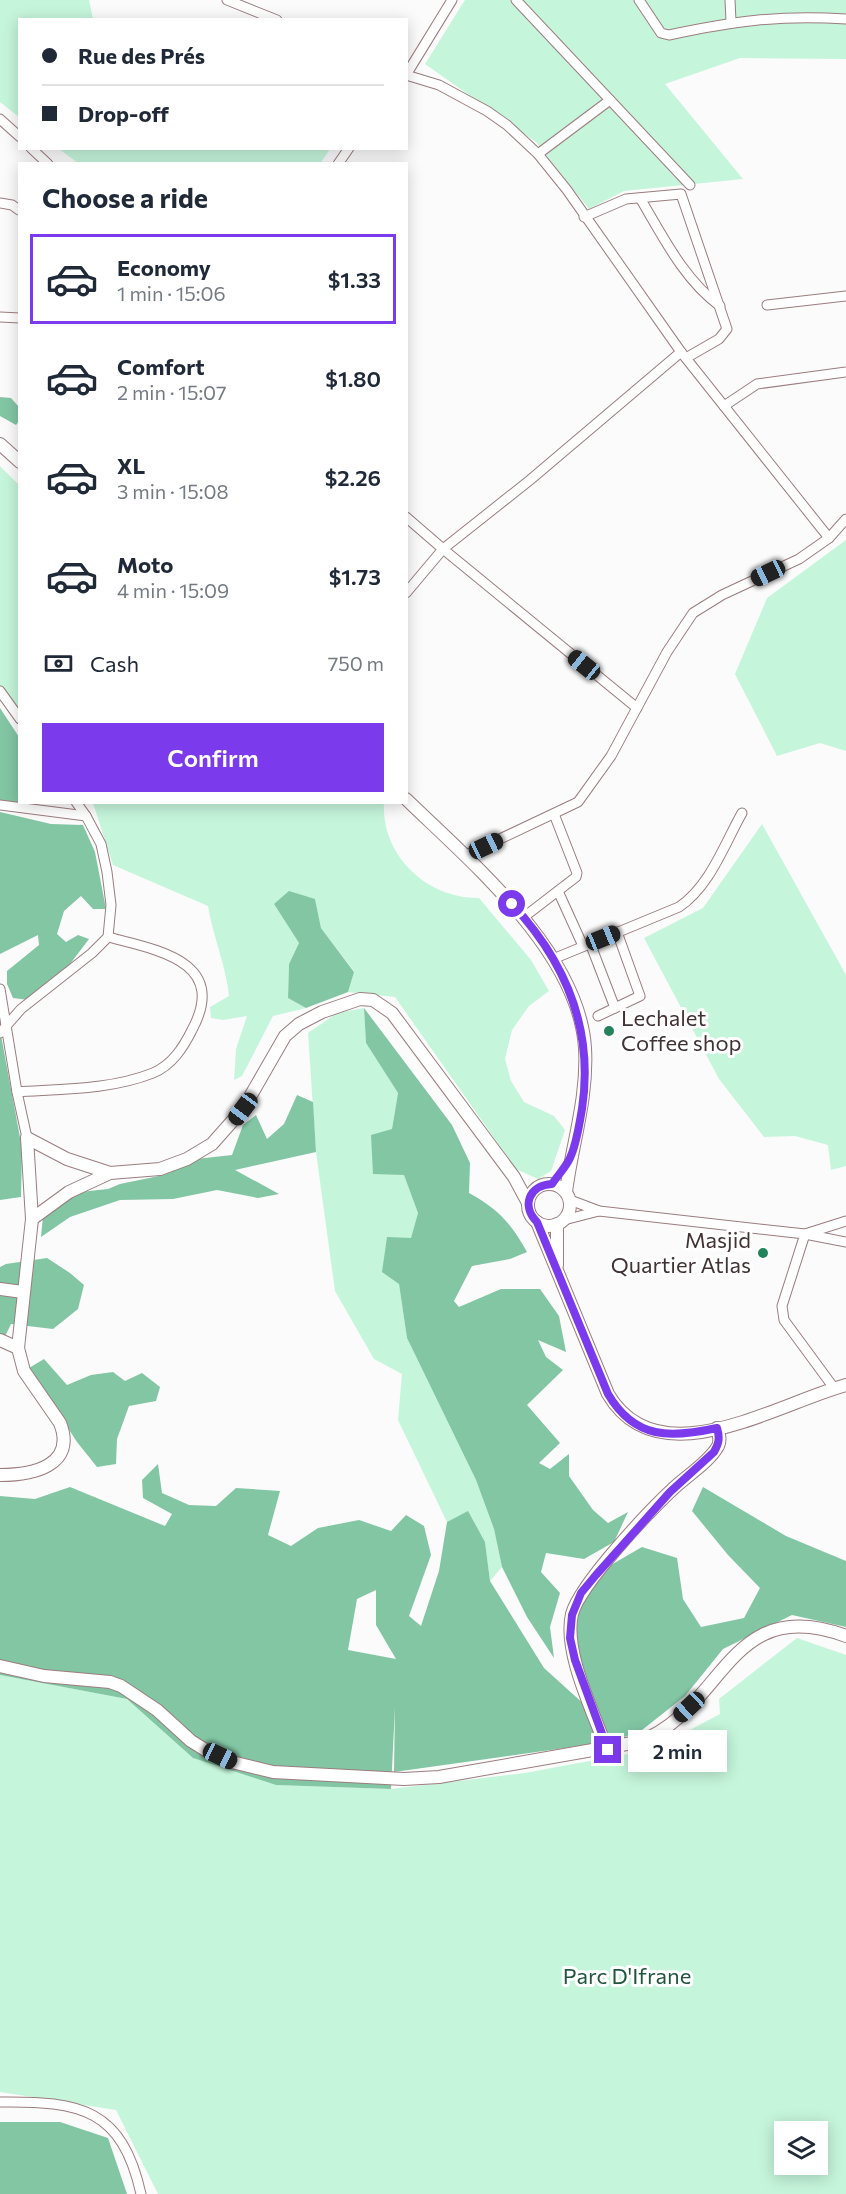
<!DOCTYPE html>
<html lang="en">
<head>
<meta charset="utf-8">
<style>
  :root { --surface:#fff; --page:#f2f2f3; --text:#1f2937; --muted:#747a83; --line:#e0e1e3; --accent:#7c3aed }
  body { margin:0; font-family:Commissioner,sans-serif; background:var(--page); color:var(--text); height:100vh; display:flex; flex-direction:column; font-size:22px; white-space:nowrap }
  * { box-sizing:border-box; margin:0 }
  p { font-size:20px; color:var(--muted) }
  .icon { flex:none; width:33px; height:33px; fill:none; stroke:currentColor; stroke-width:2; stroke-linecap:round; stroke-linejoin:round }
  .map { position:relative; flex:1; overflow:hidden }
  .side { position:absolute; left:18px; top:162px; width:390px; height:642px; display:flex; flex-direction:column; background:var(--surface); border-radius:0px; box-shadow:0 3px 15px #0003 }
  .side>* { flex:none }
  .guide { position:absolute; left:18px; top:18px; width:390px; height:132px; border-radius:0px; box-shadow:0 3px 15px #0003; display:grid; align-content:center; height:132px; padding:0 24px; background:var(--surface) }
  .tools { position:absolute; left:774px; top:2121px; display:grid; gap:12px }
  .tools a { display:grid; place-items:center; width:54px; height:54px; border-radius:0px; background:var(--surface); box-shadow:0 3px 15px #0003; font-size:30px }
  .end { position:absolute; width:27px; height:27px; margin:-14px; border:8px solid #7c3aed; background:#fff; box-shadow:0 0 0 3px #fff }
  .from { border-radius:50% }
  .bubble { position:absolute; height:42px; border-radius:0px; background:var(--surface); box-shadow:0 3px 15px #0003; font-size:20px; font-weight:600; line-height:42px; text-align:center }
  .car { position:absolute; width:18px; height:36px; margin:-18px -9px; border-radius:8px; box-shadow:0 0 4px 2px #0007; background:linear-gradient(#222 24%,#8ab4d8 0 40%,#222 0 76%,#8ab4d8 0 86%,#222 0) }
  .guide b { display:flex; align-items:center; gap:21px; height:57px; font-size:22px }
  .guide b+b { border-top:2px solid var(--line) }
  .guide i { width:15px; height:15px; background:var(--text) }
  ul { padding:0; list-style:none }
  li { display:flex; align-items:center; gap:18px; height:90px; margin:0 12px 9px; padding:0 12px; border:3px solid transparent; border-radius:0px }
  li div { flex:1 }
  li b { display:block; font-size:22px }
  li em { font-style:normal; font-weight:600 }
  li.on { border-color:var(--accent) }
  li>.icon { width:54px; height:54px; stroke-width:1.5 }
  h2 { padding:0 24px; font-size:27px; line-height:72px }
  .pay { display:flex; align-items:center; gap:15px; height:66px; padding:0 24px; font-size:22px }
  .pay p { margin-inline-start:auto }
  .action { display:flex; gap:12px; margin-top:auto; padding:12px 24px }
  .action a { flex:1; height:69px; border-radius:0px; background:var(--accent); color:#fff; font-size:24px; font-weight:600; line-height:69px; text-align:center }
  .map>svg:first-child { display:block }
  .green { fill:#c5f5db; fill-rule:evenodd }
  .forest { fill:#82c6a4; fill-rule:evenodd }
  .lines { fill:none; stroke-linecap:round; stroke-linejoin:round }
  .minor-casing { stroke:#9c7c7f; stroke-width:11 }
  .tertiary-casing { stroke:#9c7c7f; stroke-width:14 }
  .minor { stroke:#fff; stroke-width:9 }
  .tertiary { stroke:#fff; stroke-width:12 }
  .route { stroke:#7c3aed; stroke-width:8 }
  .poi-dot { fill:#21825b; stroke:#fff; stroke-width:2 }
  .labels { text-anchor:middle; stroke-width:6; stroke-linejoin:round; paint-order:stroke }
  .poi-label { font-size:22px; fill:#413335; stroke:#fff; text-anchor:start }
  .park-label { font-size:22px; fill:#21563e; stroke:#fff }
</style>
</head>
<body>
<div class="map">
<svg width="846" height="2194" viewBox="0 0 846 2194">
  <rect width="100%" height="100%" fill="#fbfbfb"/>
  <g class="green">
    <polygon points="0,0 89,0 93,19 20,20 19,117 0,102"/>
    <polygon points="465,0 846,0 846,59 740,58 665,84 743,179 624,191 589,209 536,142 425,64"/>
    <polygon points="59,149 330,149 320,164 78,163"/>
    <polygon points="0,466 19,485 19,715 0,685"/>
    <polygon points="846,540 846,751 820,743 777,756 735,674 767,598"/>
    <path d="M93,803H384C381,855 427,899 479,898L531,960L549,991L529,1006L512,1030L505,1059L511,1081L524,1102L554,1116L565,1130L551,1171L538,1179L516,1169L395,997L348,992L354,971L321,928L315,899L274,904L299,943L289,964L288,998L306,1008L273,1016L242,1076L234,1080L236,1049L247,1016L223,1020L211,1018L210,1007L229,996C226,965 213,937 208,906L113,865Z"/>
    <polygon points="762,824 846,975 846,1166 831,1170 828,1145 795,1136 764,1137 719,1079 644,938 703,908"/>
    <polygon points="364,1008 366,1043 398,1093 392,1129 373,1174 404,1174 418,1213 399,1284 407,1338 476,1480 494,1529 502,1567 490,1581 485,1542 468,1512 447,1522 398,1420 402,1374 374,1359 335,1291 316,1152 308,1033 337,1013"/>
    <path d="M797,1638L846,1655V2194H158L116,2110L0,2092V1675L127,1699L193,1758L276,1785L391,1789L525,1773L654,1749L720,1714L719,1699ZM784,2132H818V2164H784Z"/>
  </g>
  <g class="forest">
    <polygon points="0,397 11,398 19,407 19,421 16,425 0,416"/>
    <polygon points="0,708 19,737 20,802 29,803 13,808 0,803"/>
    <polygon points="0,812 51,824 83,825 95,852 106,909 93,909 81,896 64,911 57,934 66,942 78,935 89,939 70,964 29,1000 13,998 7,984 7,971 39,945 38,935 0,954"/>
    <polygon points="289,891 315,899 321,928 354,972 348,992 306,1008 288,998 289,964 299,943 274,904"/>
    <path d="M364,1008L452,1125L470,1163L469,1193C498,1209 511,1223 527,1252L510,1259L472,1266L454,1301L459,1307L501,1289H540L559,1316L566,1352L538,1340L546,1357L563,1370L527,1405L560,1443L539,1463L550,1469L569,1454V1476L593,1510L608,1523L628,1512L614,1542L584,1559L546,1553L541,1572L560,1593L550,1627L554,1658L527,1617L502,1567L494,1529L476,1480L407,1338L399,1284L382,1272L387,1237L411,1238L418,1213L404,1175L373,1174L371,1135L392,1129L398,1093L366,1043Z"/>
    <polygon points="0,1030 22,1148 21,1197 0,1200"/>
    <polygon points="297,1095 313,1102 316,1152 235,1170 279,1194 258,1198 217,1190 173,1199 120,1200 70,1217 41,1237 43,1216 80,1192 108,1189 120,1184 159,1176 196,1159 232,1155 243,1125 256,1115 267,1139 284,1124"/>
    <polygon points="47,1258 70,1273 84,1285 78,1309 53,1329 11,1324 0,1347 0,1267 6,1264"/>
    <polygon points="44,1359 67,1385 91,1375 113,1372 125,1381 142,1373 160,1387 156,1401 129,1406 117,1439 116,1464 97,1467 77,1442 29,1368"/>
    <path d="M158,1464L162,1493L189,1505L216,1506L236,1488L280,1491L268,1535L291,1546L318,1528L359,1520L391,1531L406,1515L424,1526L431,1555L409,1616L421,1626L439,1571L447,1522L468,1511L485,1542L490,1581L544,1668L586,1706L577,1665L575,1615L604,1569L642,1547L677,1558L683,1599L701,1627L744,1618L760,1588L728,1555L692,1511L703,1487L786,1536L846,1561V1627L792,1615L723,1649L685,1696L637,1734L593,1744L394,1772L395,1707L391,1789L276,1785L193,1758L127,1699L0,1675V1496L35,1499L70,1487L165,1526L172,1514L143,1498L142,1480ZM376,1590V1625L396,1659L348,1650L357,1599Z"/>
    <polygon points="0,2122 60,2122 108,2138 127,2194 0,2194"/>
  </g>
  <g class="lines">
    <g class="minor-casing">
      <g id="minor">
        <polyline points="227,0 277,20"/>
        <polyline points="516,0 690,185"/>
        <path d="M639,0L661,33L669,35C734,21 778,15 846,19"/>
        <polyline points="730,0 731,21"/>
        <polyline points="406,75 439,85 487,111 507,125 538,154 567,190 681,352 829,538"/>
        <polyline points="406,75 452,0"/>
        <polyline points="0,119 20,137"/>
        <polyline points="31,148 48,164"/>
        <polyline points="538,154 610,100"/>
        <polyline points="338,164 349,148"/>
        <path d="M640,198C662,235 684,280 720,306"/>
        <polyline points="0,203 12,205 19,210"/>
        <polyline points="584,217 626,199 681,194 727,329 719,339 686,358"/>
        <polyline points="767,305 846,296"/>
        <polyline points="0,317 20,318"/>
        <polyline points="724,406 757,384 846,372"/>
        <polyline points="406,517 443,549 406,593"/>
        <polyline points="0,691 20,719"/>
        <polyline points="637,708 443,549 530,480 681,352"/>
        <polyline points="76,802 86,816"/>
        <polyline points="0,805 86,816 101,844 107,872 111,905 108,937 92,953 21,1009 0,1033"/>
        <polyline points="464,856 578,802 611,756 667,652 693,613 722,595 799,559 829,538 846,519"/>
        <polyline points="558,891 583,946"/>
        <polyline points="524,917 576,877 577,873 554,814"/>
        <polyline points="590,943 615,1008"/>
        <path d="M553,959L679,907C710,886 724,845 742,813"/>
        <polyline points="0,989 17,1092 27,1138"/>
        <polyline points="598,1016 640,996 617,932"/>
        <path d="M17,1092C62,1089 110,1090 153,1073C172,1065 183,1048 192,1030C229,961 157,950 108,937"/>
        <polyline points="570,1200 599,1211 805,1234 846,1242"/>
        <polyline points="564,1220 599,1211"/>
        <polyline points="834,1388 784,1320 782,1306 805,1234 846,1221"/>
        <path d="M0,2102C81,2101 122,2109 141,2194"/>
      </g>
    </g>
    <g class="tertiary-casing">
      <g id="tertiary">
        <polyline points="0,444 20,462"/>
        <path d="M406,799C471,862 579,952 585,1048C588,1098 572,1144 566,1192"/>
        <polyline points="27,1138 67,1159 110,1173"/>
        <circle cx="549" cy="1205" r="21"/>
        <polyline points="32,1219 69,1192 110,1173 160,1169 187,1159 212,1144 243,1109 285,1036 299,1024 322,1012 360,999 373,1000 392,1013 514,1177 528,1203"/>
        <path d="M537,1222L608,1394C658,1479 776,1404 846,1385"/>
        <polyline points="557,1265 557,1224"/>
        <polyline points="0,1289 23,1292"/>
        <polyline points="0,1340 18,1348"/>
        <path d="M0,1475C32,1475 77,1466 60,1423L24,1371L18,1348L32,1219L27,1138"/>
        <path d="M0,1666L44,1676L110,1682L121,1686L157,1710L191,1741L207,1751L232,1762L273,1772L404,1779L439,1777L638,1742C725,1711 727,1592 846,1636"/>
        <path d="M607,1750C594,1713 563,1652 572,1614C580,1584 650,1510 675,1487C688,1475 710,1461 718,1446C721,1440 719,1434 717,1428"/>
      </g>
    </g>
    <use href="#minor" class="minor"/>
    <use href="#tertiary" class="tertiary"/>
  </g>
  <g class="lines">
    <path class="route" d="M512,904C566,962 594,1030 582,1109C579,1125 577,1143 570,1158C566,1167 558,1175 552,1184C529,1185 521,1206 537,1222L608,1394C635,1440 671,1438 717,1428C720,1438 719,1443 714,1452L670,1492L596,1575L581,1593L572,1615L570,1638L575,1660L608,1750"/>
  </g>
  <g class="poi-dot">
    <circle cx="609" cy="1031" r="6"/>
    <circle cx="763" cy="1253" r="6"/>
  </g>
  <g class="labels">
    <g class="poi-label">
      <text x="621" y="1026">Lechalet<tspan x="621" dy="25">Coffee shop</tspan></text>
      <text x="751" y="1248" text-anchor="end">Masjid<tspan x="751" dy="25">Quartier Atlas</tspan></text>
    </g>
    <g class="park-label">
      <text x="627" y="1984">Parc D'Ifrane</text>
    </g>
  </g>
</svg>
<div class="tools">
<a><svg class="icon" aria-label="layers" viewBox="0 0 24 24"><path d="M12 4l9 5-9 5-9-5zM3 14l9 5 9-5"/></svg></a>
</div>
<i class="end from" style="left:512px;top:904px"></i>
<i class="end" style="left:608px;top:1750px"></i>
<div class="bubble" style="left:628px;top:1730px;width:99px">2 min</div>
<i class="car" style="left:768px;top:573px;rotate:245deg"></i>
<i class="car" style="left:584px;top:665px;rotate:309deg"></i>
<i class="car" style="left:486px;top:846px;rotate:65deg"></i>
<i class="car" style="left:603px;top:938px;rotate:68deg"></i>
<i class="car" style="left:243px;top:1109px;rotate:217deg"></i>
<i class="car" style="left:689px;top:1707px;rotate:227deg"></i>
<i class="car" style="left:220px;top:1756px;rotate:115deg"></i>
<div class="guide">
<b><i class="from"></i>Rue des Prés</b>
<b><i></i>Drop-off</b>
</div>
<section class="side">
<h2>Choose a ride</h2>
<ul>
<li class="on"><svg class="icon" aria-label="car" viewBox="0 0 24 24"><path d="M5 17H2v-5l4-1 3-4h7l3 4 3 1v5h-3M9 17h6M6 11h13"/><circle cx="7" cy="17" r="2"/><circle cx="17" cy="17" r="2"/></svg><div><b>Economy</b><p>1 min · 15:06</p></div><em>$1.33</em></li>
<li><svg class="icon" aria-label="car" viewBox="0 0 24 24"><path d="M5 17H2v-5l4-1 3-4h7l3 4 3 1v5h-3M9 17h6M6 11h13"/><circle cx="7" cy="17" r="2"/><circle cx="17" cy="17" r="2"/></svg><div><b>Comfort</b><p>2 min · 15:07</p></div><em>$1.80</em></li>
<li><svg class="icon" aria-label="car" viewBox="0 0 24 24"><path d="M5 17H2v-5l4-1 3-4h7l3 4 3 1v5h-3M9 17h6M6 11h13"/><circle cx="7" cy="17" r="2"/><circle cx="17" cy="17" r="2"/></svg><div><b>XL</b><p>3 min · 15:08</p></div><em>$2.26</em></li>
<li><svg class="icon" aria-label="car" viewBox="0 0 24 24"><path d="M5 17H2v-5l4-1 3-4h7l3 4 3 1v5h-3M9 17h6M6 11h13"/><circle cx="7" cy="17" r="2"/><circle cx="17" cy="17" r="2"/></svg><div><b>Moto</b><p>4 min · 15:09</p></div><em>$1.73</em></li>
</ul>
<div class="pay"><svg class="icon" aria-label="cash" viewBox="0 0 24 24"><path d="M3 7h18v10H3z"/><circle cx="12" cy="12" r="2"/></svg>Cash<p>750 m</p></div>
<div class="action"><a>Confirm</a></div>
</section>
</div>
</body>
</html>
